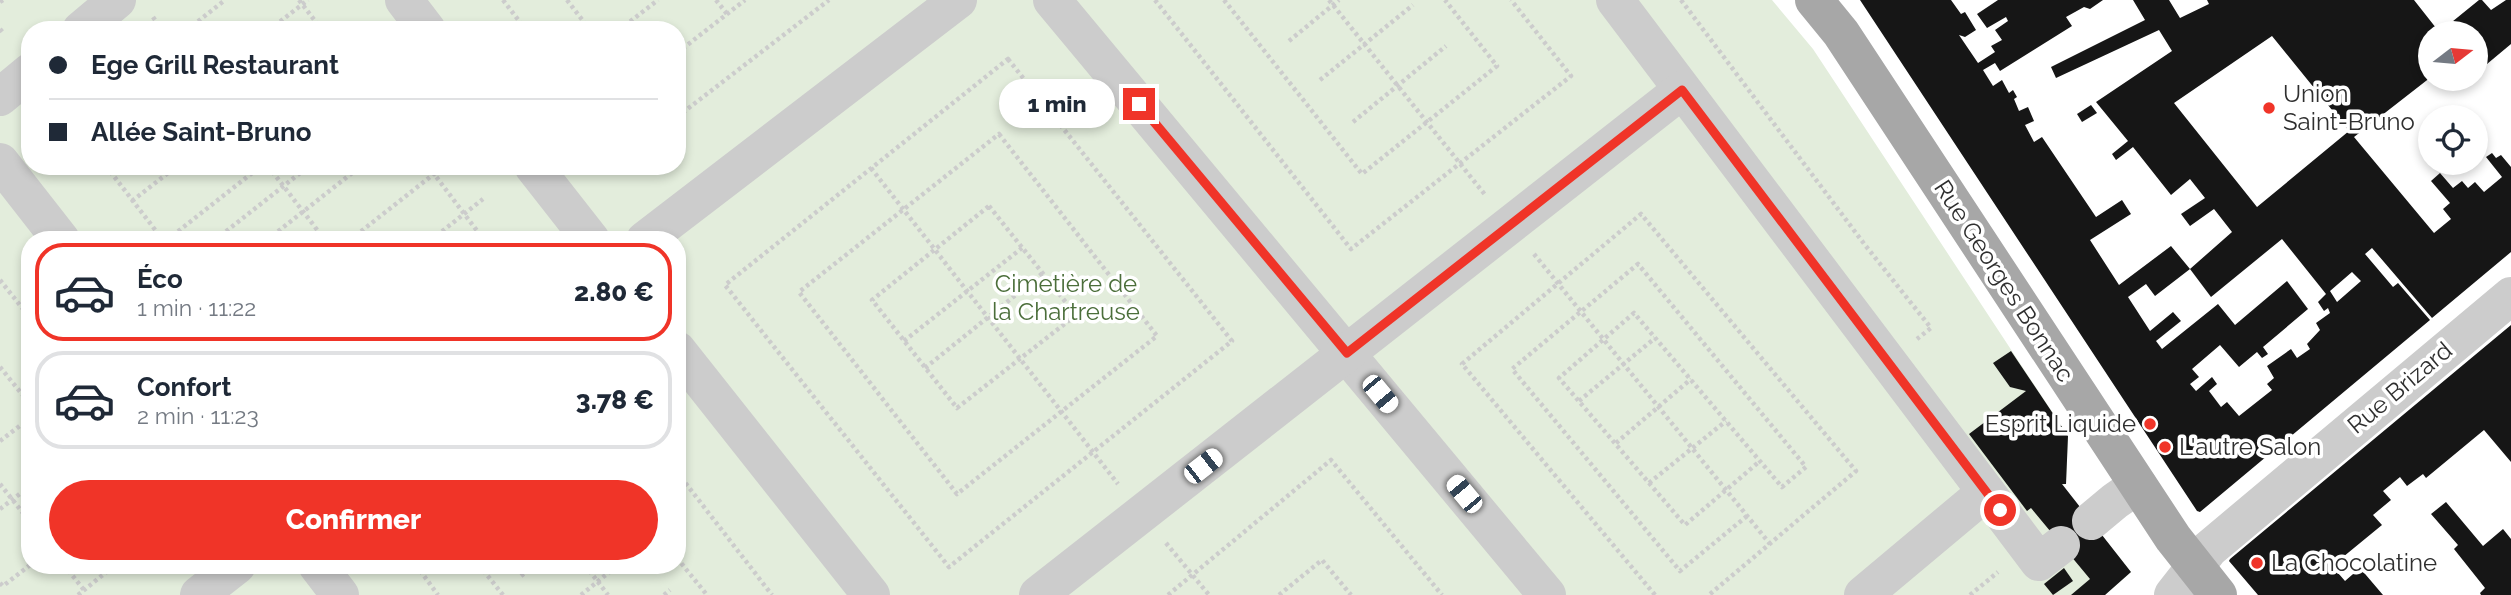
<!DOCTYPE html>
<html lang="fr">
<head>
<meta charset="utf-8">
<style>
  :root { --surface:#fff; --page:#f6f6f7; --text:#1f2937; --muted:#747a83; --line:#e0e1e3; --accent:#f03428 }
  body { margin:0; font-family:Raleway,sans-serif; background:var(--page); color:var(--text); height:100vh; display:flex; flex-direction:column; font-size:26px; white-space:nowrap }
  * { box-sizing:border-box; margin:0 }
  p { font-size:23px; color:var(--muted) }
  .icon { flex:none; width:38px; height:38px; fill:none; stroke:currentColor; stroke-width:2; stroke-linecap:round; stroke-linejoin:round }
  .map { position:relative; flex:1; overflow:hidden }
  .details { position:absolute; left:21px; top:231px; width:665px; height:343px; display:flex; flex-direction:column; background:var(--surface); border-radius:28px; box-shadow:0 4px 10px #0003 }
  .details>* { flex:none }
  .top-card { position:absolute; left:21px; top:21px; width:665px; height:154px; border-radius:28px; box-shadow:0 4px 10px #0003; display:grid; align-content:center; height:154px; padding:0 28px; background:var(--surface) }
  .needle { width:46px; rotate:74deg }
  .fabs { position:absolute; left:2418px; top:21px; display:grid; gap:14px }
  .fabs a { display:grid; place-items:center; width:70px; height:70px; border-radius:50%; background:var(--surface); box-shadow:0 4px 10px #0003; font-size:35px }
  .end { position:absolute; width:32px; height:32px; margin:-16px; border:9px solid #f03428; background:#fff; box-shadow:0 0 0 4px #fff }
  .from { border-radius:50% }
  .bubble { position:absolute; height:49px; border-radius:24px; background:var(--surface); box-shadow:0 4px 10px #0003; font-size:23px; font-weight:800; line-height:49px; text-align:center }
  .car { position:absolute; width:21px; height:42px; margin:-21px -10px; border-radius:9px; box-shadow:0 0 5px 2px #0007; background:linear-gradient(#fff 24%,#345 0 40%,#fff 0 76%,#345 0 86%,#fff 0) }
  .top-card b { display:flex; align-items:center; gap:24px; height:66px; font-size:26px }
  .top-card b+b { border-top:2px solid var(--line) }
  .top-card i { width:18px; height:18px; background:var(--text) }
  ul { padding:12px 0 0; list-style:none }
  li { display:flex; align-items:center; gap:21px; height:98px; margin:0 14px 10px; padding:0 14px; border:4px solid var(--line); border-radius:28px }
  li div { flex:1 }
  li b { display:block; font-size:26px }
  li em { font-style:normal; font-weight:800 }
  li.selected { border-color:var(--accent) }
  li>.icon { width:63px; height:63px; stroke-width:1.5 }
  .cta { display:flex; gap:14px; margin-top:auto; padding:14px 28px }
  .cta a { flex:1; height:80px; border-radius:42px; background:var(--accent); color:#fff; font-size:28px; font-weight:800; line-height:80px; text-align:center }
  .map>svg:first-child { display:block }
  .green { fill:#e3eddc; fill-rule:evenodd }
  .building { fill:#161616; fill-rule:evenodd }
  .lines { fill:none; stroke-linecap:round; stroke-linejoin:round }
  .path { stroke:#ccc; stroke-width:4.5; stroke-dasharray:3.5 3.5; stroke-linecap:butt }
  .minor { stroke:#ccc; stroke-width:38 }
  .major { stroke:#a7a7a7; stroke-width:38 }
  .route { stroke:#f03428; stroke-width:9 }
  .poi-dot { fill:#f03428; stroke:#fff; stroke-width:2.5 }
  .labels { text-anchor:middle; stroke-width:7; stroke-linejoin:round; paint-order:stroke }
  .poi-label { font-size:24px; fill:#2f2f2f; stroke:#fff; text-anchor:start }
  .street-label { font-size:24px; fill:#2f2f2f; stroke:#fff }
  .park-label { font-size:24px; fill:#4b6e3a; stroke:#fff }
</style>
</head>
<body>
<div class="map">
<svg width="2511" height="595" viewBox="0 0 2511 595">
  <rect width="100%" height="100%" fill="#fff"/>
  <path class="green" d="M0,0H1772L1813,49L2068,436L2066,484L2062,485L2131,572L2105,595H0ZM30,30H677V166H30ZM30,240H677V565H30Z"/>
  <g class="building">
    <path d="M1860,0H1951L1961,14L1965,12L1976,30L1965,37L1959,35L1978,63L1995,52L1991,46L2002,40L1995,30L2008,21L2006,17L1987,28L1977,14L1998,0H2103L2090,9L2084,7L2066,17L2072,26L2000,71L1995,63L1983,70L1993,86L2002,80L2009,93L2013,90L2017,97L2014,99L2019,111L2028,107L2034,121L2025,125L2034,142L2042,137L2096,217L2122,200L2131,214L2090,240L2119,285L2171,246L2190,269L2155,296L2146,284L2128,297L2150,331L2173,312L2181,321L2156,341L2162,349L2218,304L2235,325L2287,281L2308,309L2263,347L2268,354L2262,358L2257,352L2239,367L2220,345L2192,369L2199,377L2190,384L2196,391L2212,377L2217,384L2209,391L2221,407L2227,402L2239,416L2272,390L2267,384L2274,378L2267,366L2291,349L2297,358L2310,349L2307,344L2320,330L2316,323L2330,313L2328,308L2324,311L2318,302L2326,294L2282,239L2211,297L2190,269L2232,232L2214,209L2190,226L2181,214L2205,198L2190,179L2171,195L2133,147L2116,160L2112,154L2128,141L2096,102L2172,51L2159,30L2056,78L2051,67L2145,20L2133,0H2169L2180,18L2209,4L2207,0H2414L2440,33H2431V77L2354,137L2434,233L2451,219L2443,209L2450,203L2431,181L2440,173L2453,188L2462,181L2468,188L2475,182L2484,192L2502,177L2486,157L2492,153L2496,158L2501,155L2511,167V252L2432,318L2372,248L2365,254L2393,287L2398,283L2430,320L2200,512L2197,511ZM2272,36L2349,131L2257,207L2174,103ZM2352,272L2361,281L2337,302L2330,291Z"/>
    <polygon points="2479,0 2482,0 2491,10 2506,0 2511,0 2511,44 2487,64 2476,49 2476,33 2445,33 2442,30"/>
    <polygon points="2091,105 2097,113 2082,122 2077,114"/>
    <polygon points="2511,325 2511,462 2484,430 2426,478 2423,474 2407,486 2400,477 2383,491 2391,500 2373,515 2382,525 2332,566 2345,581 2360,568 2383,595 2258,595 2229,561 2230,559"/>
    <polygon points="2011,351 2068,436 2066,484 2062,484 2131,572 2105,595 2071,595 2090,579 2031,508 2027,511 1969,434 2026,391 2010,387 1993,363"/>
    <polygon points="2446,502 2483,546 2503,529 2511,539 2511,595 2481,595 2480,593 2485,588 2454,549 2458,545 2431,514"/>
    <polygon points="2064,568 2073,581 2053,595 2044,584"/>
  </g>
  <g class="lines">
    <g class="path">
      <polyline points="299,0 322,30"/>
      <polyline points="503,0 526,30"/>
      <polyline points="567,0 590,30"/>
      <polyline points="716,0 727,14"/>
      <polyline points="1155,0 1351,249 1571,76 1511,0"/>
      <polyline points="1224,0 1362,174 1497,66 1445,0"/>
      <polyline points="1329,0 1486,196"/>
      <polyline points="1681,0 1865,245 1931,328 1917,339"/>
      <polyline points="0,2 3,0"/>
      <polyline points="153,17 162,30"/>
      <polyline points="0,29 4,34"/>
      <polyline points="187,30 225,0"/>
      <polyline points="269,30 308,0"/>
      <polyline points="619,30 658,0"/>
      <polyline points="1289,41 1339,0"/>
      <polyline points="677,53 745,0"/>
      <polygon points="1008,59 1232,341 949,567 725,285"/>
      <polyline points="1320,80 1413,5"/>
      <polyline points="677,117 829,0"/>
      <polyline points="1353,122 1446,46"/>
      <polygon points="999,134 1157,336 957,494 799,292"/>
      <polyline points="106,166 163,240"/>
      <polyline points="268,166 325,240"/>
      <polyline points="428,166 484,240"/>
      <polyline points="871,168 1118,484"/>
      <polyline points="132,201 177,166"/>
      <polygon points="989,206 1076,315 957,408 872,300"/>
      <polyline points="167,240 261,166"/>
      <polyline points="215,240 309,166"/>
      <polyline points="267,240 361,166"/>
      <polyline points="350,240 444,166"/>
      <polyline points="431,240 483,199"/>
      <polyline points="513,240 516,238"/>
      <polyline points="1534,254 1770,544"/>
      <polyline points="0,280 30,318"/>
      <polyline points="904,341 1022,248"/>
      <polyline points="0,367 30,404"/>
      <polyline points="925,368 1043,273"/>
      <polyline points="1579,401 1655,338"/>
      <polyline points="0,441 30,418"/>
      <polyline points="1616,443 1691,379"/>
      <polyline points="677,472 772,595"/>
      <polyline points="1649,483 1726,421"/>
      <polyline points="0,484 30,522"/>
      <polyline points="0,509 30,486"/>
      <polyline points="1747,516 1680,571 1512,369 1638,264 1806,467 1782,487 1634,313 1559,378 1685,525 1760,461"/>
      <polyline points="1166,543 1209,595"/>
      <polyline points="677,558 707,595"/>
      <polyline points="64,565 84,590"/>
      <polyline points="416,565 438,595"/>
      <polyline points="479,565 503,595"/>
      <polyline points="585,565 608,595"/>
      <polyline points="521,576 534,565"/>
      <polyline points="0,583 3,586 30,565"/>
      <polyline points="78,595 115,565"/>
      <polyline points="581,595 618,565"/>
      <polyline points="664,595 670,590"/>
      <polyline points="1168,595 1331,460 1442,595"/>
      <polyline points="1279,595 1322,560 1351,595"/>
      <polyline points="1655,595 1462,364 1641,214 1856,471 1709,595"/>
      <polyline points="1970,595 1998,572"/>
    </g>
    <g class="minor">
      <polyline points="404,0 427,30"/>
      <polyline points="1052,0 1547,595"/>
      <polyline points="1615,0 2039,562 2061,545"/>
      <polyline points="81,30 117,0"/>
      <polyline points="0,97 30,72"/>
      <polyline points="0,162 61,240"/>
      <polyline points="533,166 591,240"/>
      <polyline points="645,240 958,0"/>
      <polyline points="677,350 871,595"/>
      <polyline points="2091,521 2115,501 2138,485"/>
      <polyline points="317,565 340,595"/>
      <polyline points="199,595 237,565"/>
      <polyline points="1038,595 1682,90"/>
      <polyline points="1863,595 1986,492"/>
      <polyline points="2173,595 2209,549 2511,296"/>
    </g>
    <polyline class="major" points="1814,0 1841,33 2173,538 2218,595"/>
  </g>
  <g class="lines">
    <polyline class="route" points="1139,104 1347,353 1682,90 2000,510"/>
  </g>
  <g class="poi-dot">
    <circle cx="2269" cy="108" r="7"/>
    <circle cx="2150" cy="424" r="7"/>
    <circle cx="2165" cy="447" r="7"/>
    <circle cx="2257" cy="563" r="7"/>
  </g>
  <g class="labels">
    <g class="poi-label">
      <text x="2283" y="102">Union<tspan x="2283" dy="28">Saint-Bruno</tspan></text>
      <text x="2136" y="432" text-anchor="end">Esprit Liquide</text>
      <text x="2179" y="455">L'autre Salon</text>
      <text x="2271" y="571">La Chocolatine</text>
    </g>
    <g class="street-label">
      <text transform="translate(2004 281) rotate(57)" y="8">Rue Georges Bonnac</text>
      <text transform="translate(2400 388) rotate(-40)" y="8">Rue Brizard</text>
    </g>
    <g class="park-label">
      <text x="1066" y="292">Cimetière de<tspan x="1066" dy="28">la Chartreuse</tspan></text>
    </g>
  </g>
</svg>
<div class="fabs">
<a><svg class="needle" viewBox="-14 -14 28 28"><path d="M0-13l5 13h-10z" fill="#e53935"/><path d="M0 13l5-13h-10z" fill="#747a83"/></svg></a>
<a><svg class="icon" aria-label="locate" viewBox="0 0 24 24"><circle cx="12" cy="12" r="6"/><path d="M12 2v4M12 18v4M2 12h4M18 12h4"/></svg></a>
</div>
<i class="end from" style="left:2000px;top:510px"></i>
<i class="end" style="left:1139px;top:104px"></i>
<div class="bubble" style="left:999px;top:79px;width:116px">1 min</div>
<i class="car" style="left:1380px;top:394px;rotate:140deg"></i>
<i class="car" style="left:1203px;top:466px;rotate:52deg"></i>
<i class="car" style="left:1464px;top:494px;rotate:320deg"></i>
<div class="top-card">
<b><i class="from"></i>Ege Grill Restaurant</b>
<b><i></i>Allée Saint-Bruno</b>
</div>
<section class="details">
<ul>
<li class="selected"><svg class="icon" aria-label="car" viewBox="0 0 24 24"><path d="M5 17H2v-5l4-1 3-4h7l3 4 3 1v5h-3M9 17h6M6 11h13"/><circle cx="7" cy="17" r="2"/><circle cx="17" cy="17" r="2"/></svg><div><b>Éco</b><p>1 min · 11:22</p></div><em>2.80 €</em></li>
<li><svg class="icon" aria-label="car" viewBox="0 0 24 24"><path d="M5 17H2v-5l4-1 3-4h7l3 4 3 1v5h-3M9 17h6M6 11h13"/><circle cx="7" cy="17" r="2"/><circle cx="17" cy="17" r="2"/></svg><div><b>Confort</b><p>2 min · 11:23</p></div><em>3.78 €</em></li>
</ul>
<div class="cta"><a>Confirmer</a></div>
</section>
</div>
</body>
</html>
